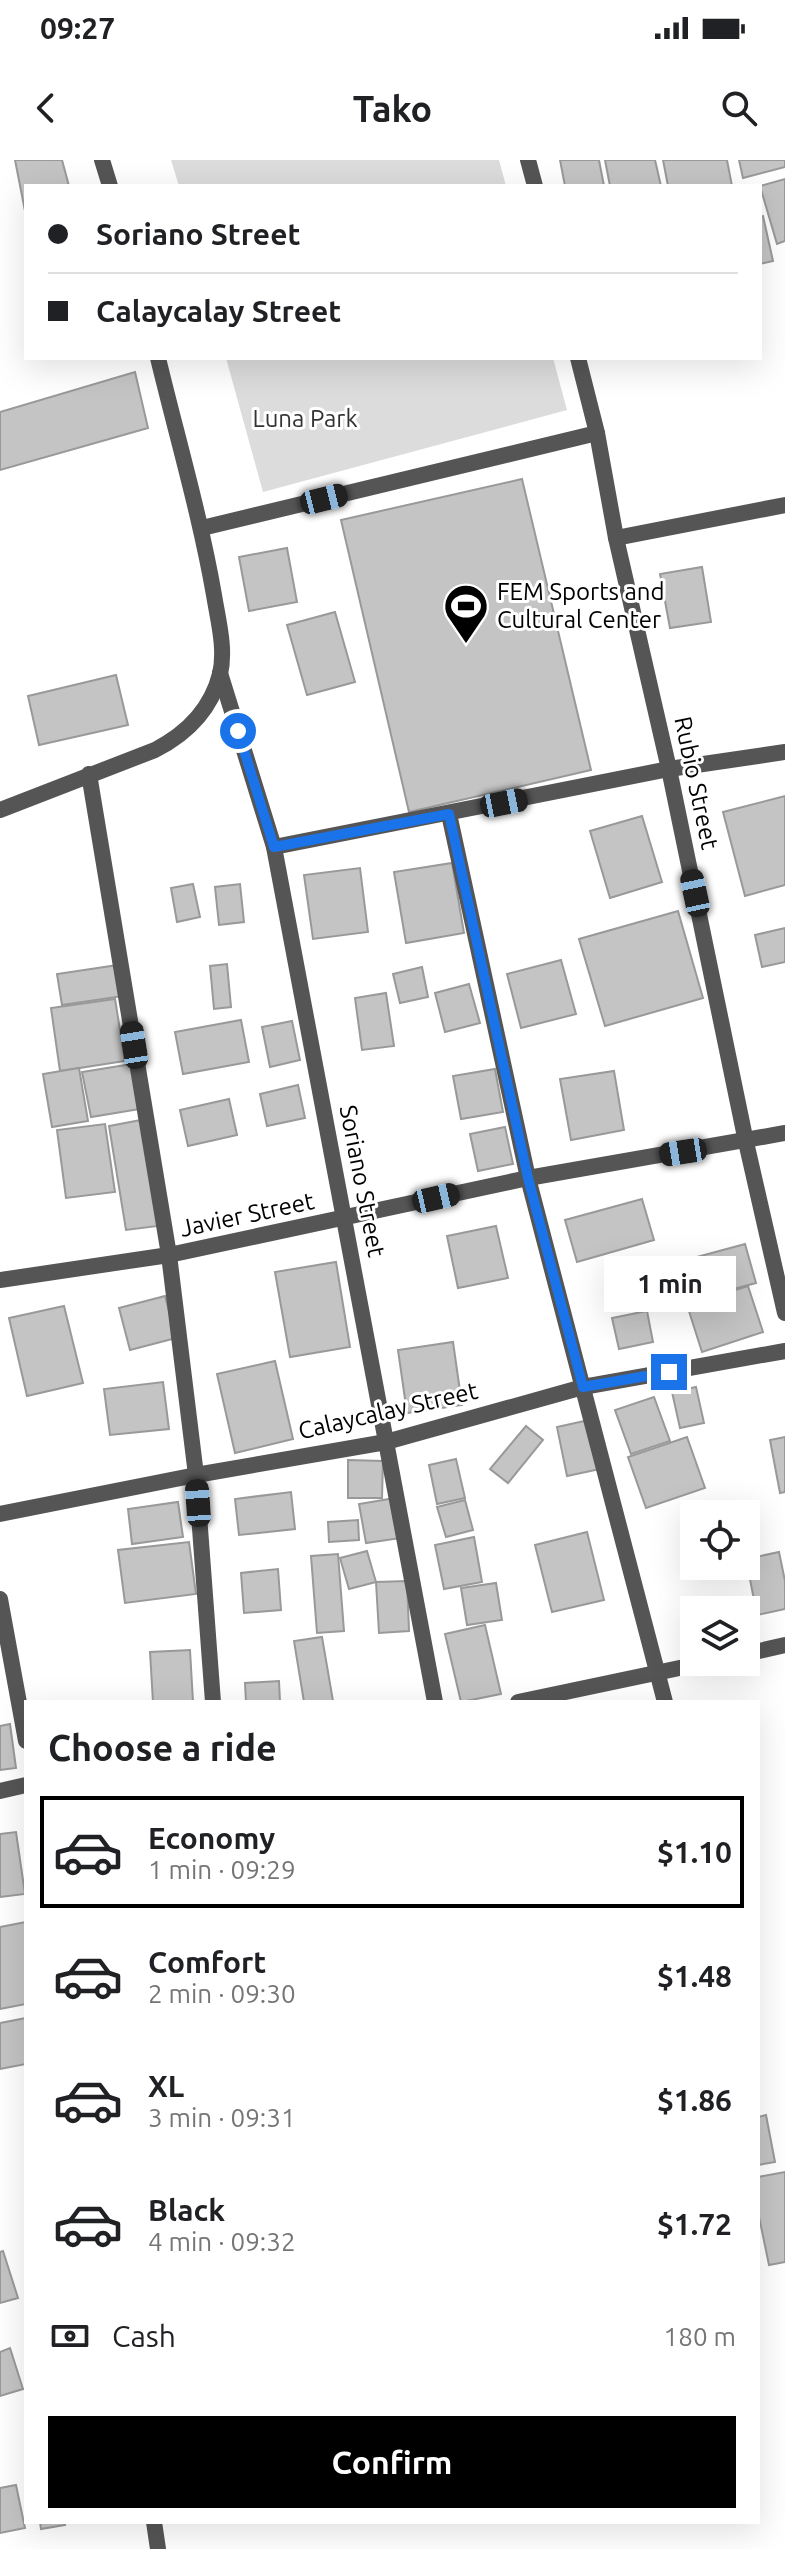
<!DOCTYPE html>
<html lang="en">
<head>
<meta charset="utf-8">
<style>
  :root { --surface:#fff; --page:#f2f2f2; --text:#202124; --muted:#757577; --line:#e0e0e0; --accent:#000 }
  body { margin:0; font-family:Ubuntu,sans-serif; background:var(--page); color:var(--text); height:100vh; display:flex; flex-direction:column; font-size:30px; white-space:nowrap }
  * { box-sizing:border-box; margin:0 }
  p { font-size:26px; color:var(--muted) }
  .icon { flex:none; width:44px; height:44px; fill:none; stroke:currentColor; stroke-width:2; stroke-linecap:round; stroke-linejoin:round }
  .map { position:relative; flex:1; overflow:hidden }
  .panel { position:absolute; left:24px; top:1540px; width:736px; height:824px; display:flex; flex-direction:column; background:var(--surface); border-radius:0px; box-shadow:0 8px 32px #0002 }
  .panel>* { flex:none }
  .hud { position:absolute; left:24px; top:24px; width:738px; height:176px; border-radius:0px; box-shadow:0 8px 32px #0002; display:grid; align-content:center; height:176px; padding:0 24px; background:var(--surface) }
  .fabs { position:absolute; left:680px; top:1340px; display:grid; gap:16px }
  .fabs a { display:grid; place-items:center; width:80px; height:80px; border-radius:0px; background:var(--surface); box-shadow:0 8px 32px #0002; font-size:40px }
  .end { position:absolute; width:36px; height:36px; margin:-18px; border:10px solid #1a73e8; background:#fff; box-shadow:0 0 0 4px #fff }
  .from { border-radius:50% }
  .bubble { position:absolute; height:56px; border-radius:0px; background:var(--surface); box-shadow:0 8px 32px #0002; font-size:26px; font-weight:600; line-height:56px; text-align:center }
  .car { position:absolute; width:24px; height:48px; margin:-24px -12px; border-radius:10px; box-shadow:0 0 6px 2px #0007; background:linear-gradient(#222 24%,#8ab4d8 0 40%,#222 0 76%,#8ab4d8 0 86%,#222 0) }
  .hud b { display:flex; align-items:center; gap:28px; height:76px; font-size:30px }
  .hud b+b { border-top:2px solid var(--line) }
  .hud i { width:20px; height:20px; background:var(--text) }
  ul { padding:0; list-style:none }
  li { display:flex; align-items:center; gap:24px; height:112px; margin:0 16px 12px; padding:0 8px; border:4px solid transparent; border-radius:0px }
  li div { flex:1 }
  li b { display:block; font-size:30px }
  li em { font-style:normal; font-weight:600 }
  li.selected { border-color:var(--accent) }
  li>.icon { width:72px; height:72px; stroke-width:1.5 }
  h2 { padding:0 24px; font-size:36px; line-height:96px }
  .pay { display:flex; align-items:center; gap:20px; height:88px; padding:0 24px; font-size:30px }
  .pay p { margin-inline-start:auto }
  .action { display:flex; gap:16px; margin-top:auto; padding:16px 24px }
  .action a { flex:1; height:92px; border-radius:0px; background:var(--accent); color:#fff; font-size:32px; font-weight:600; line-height:92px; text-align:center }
  .status { display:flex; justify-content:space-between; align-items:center; height:56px; padding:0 40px; background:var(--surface); direction:ltr }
  .status svg { height:22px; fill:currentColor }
  header { display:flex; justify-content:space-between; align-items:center; height:104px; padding:0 24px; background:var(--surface); font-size:36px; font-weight:600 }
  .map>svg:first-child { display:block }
  .green { fill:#dcdcdc }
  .building { fill:#c4c4c4; stroke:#999; stroke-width:2 }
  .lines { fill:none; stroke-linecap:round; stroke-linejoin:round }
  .street { stroke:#555; stroke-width:16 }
  .route { stroke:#1a73e8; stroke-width:10 }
  .labels { text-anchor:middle; stroke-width:6; stroke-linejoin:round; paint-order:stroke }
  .park-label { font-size:24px; fill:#333; stroke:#fff }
  .poi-label { font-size:24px; fill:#000; stroke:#fff; text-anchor:start }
  .street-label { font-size:24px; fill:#000; stroke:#fff }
</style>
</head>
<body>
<div class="status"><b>09:27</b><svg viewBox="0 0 49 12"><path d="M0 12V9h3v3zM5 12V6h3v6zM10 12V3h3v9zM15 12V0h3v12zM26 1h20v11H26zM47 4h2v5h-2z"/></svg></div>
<header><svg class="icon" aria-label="back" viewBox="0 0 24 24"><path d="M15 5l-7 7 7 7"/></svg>Tako<svg class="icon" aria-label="search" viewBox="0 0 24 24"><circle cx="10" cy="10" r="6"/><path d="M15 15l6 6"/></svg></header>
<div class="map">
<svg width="785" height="2389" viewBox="0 0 785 2389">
  <rect width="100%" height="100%" fill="#fff"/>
  <g class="green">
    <polygon points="171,0 499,0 506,26 179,26"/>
    <polygon points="226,198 553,198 567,250 263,332"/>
  </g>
  <g class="building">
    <polygon points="15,0 62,0 69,26 26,26 25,51"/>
    <polygon points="560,0 599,0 604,26 565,26"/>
    <polygon points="605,0 655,0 661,26 610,26"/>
    <polygon points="663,0 727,0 732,26 668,26"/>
    <polygon points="739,0 785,0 785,7 743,18"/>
    <polygon points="785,19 785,81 777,84 760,26"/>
    <polygon points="763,56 773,101 760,104 760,57"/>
    <polygon points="135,212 148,268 0,310 0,252"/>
    <polygon points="522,319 591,610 409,652 341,360"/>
    <polygon points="287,388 297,442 249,451 239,397"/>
    <polygon points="702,407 711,462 670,468 660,414"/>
    <polygon points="335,452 355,522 307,535 287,465"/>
    <polygon points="116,515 128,565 39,585 28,536"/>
    <polygon points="785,636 785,725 745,736 723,652"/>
    <polygon points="642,656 662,722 610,738 590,671"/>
    <polygon points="452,703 464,773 406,783 394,712"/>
    <polygon points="360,708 368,772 313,779 304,715"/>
    <polygon points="193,724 200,757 177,762 171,728"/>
    <polygon points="240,724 244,762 219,765 215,727"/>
    <polygon points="678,751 703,838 605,866 579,779"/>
    <polygon points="785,768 785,802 762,807 755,775"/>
    <polygon points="561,800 576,854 521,868 507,814"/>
    <polygon points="227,804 231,847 214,849 210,806"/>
    <polygon points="118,805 123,836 62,845 57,814"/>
    <polygon points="422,807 428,837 400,843 393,814"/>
    <polygon points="469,824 480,863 445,872 435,833"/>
    <polygon points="386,833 394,886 362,890 355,838"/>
    <polygon points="115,839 125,901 60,911 51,848"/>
    <polygon points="241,860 249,902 183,914 175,872"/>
    <polygon points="292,861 300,900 270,907 262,867"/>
    <polygon points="132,904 140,949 91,957 82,912"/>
    <polygon points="79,908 88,961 52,967 43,914"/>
    <polygon points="495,909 503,952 461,959 453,916"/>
    <polygon points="614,911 624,970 571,980 560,919"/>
    <polygon points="298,925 305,958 267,966 260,934"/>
    <polygon points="229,939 237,975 188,986 180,950"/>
    <polygon points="141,960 158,1066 126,1070 109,966"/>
    <polygon points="105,964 115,1032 66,1038 57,970"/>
    <polygon points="505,967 513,1004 478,1011 470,974"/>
    <polygon points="642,1039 654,1080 577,1102 565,1060"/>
    <polygon points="496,1066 508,1118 458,1128 447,1076"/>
    <polygon points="745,1084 756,1123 696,1139 686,1100"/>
    <polygon points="336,1102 350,1187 290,1197 275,1112"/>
    <polygon points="748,1126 763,1172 702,1192 687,1145"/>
    <polygon points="165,1136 176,1178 130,1190 119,1148"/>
    <polygon points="64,1146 83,1223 27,1236 9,1158"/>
    <polygon points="647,1151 653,1182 619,1189 612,1158"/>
    <polygon points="453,1182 462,1245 407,1253 398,1190"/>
    <polygon points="275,1201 293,1279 235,1293 217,1214"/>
    <polygon points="163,1222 169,1269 110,1275 104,1229"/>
    <polygon points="696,1227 704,1263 680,1268 672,1232"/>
    <polygon points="654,1237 670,1281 631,1294 615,1250"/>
    <polygon points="589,1260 600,1309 567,1316 557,1267"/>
    <polygon points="526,1266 543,1280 508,1323 490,1309"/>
    <polygon points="687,1277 705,1328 646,1348 628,1297"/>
    <polygon points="785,1277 785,1332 780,1333 770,1280"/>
    <polygon points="456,1299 465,1338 437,1344 429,1305"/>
    <polygon points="348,1300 383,1301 382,1338 348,1338"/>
    <polygon points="291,1332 295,1369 239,1375 235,1339"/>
    <polygon points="395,1338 401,1378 366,1383 359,1344"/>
    <polygon points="465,1340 473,1370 446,1377 437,1347"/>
    <polygon points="178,1342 183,1377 132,1384 128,1349"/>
    <polygon points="358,1360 359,1380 329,1382 328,1362"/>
    <polygon points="587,1372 604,1440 552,1452 535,1385"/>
    <polygon points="474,1377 482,1422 444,1429 435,1385"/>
    <polygon points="189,1382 196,1434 125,1443 118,1390"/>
    <polygon points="367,1391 376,1422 349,1429 340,1398"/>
    <polygon points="779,1392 785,1421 785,1449 757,1455 746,1399"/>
    <polygon points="338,1394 344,1471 317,1473 311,1396"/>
    <polygon points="278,1409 281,1450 244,1453 241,1413"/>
    <polygon points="407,1421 409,1471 379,1473 376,1422"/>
    <polygon points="496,1423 502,1460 467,1465 461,1428"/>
    <polygon points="485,1465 501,1534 461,1542 445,1474"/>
    <polygon points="322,1477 333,1541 304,1542 294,1481"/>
    <polygon points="190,1490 193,1542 153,1542 150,1492"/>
    <polygon points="279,1521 280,1542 246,1542 245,1523"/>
    <polygon points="10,1564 16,1608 0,1610 0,1566"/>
    <polygon points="16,1672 25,1734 0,1737 0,1674"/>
    <polygon points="26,1762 26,1844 0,1849 0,1767"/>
    <polygon points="26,1858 26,1904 0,1909 0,1863"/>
    <polygon points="766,1955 775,2002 758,2005 758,1957"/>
    <polygon points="785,2012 785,2102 769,2105 758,2052 758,2017"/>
    <polygon points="3,2091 18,2138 0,2143 0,2092"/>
    <polygon points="10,2188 23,2229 0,2236 0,2192"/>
    <polygon points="16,2325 25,2368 0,2373 0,2328"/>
    <polygon points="40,2362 64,2362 65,2365 41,2369"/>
  </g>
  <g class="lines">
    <g class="street">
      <polyline points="102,0 110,26"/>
      <polyline points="528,0 535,26"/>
      <polyline points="578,198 597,273 616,378 669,609 746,982 785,1153"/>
      <polyline points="202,368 597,273"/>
      <polyline points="616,378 785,345"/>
      <polyline points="220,513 274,687 435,1542"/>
      <polyline points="89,614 169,1095 196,1315 213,1542"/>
      <path d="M0,650L155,590C186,574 211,550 220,514C226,489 218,460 214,435C200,355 177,277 158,198"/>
      <polyline points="449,654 528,1018 665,1542"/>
      <polyline points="274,687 669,609 785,592"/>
      <polyline points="0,1120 169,1095 528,1018 785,973"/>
      <polyline points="0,1354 196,1315 386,1282 583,1227 785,1191"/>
      <polyline points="0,1439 26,1581"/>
      <polyline points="746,1494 785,1485"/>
      <polyline points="518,1542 708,1502"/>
      <polyline points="0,1631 26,1625"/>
      <polyline points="154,2362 158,2389"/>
    </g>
  </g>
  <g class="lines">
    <polyline class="route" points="238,571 274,687 449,654 528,1018 583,1227 669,1212"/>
  </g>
  <defs>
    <g id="stadium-pin" transform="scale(2.3)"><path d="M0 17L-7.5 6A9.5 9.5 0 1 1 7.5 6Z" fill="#000" stroke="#fff"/><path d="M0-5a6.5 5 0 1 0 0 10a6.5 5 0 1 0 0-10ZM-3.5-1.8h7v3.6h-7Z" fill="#fff"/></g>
  </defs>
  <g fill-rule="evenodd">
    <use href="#stadium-pin" x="466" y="446"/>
  </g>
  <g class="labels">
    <g class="park-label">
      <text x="305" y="267">Luna Park</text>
    </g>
    <g class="poi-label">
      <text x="497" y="440">FEM Sports and<tspan x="497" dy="28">Cultural Center</tspan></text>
    </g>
    <g class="street-label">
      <text transform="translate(696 623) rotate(78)" y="8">Rubio Street</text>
      <text transform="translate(362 1021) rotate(79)" y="8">Soriano Street</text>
      <text transform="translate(247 1055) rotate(-12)" y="8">Javier Street</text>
      <text transform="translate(388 1251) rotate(-13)" y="8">Calaycalay Street</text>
    </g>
  </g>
</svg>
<div class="fabs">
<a><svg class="icon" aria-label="locate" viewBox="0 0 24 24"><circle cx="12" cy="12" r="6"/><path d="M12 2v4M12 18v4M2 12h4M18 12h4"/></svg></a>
<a><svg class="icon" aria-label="layers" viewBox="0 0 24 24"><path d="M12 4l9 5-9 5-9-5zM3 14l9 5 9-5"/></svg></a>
</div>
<i class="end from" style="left:238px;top:571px"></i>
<i class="end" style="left:669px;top:1212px"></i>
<div class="bubble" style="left:604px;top:1096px;width:132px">1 min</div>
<i class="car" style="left:324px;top:339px;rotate:76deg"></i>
<i class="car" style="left:504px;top:643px;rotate:79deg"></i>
<i class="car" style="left:695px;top:733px;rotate:348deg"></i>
<i class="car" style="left:134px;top:885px;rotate:351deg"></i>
<i class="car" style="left:683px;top:992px;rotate:261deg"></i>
<i class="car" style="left:436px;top:1038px;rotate:77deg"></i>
<i class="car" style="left:198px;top:1343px;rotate:356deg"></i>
<div class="hud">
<b><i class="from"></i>Soriano Street</b>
<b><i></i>Calaycalay Street</b>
</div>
<section class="panel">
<h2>Choose a ride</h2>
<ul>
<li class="selected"><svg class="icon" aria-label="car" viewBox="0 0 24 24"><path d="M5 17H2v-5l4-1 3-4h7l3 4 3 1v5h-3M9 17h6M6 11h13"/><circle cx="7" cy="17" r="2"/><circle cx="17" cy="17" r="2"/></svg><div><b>Economy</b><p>1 min · 09:29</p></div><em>$1.10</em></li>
<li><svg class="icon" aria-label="car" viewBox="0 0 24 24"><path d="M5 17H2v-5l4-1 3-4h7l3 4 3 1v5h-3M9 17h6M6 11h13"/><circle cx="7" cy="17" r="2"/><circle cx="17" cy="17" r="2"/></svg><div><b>Comfort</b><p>2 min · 09:30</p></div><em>$1.48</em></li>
<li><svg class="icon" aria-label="car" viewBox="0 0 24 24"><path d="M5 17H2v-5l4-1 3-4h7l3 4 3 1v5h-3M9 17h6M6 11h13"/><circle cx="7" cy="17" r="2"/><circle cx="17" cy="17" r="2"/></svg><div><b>XL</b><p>3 min · 09:31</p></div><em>$1.86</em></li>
<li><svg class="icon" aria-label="car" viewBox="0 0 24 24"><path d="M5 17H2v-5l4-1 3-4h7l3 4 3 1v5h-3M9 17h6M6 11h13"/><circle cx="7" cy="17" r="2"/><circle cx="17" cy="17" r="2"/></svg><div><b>Black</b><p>4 min · 09:32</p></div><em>$1.72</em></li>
</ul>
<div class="pay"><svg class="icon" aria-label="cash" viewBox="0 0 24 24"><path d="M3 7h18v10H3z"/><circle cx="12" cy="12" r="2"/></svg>Cash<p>180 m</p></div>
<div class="action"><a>Confirm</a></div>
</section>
</div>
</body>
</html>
